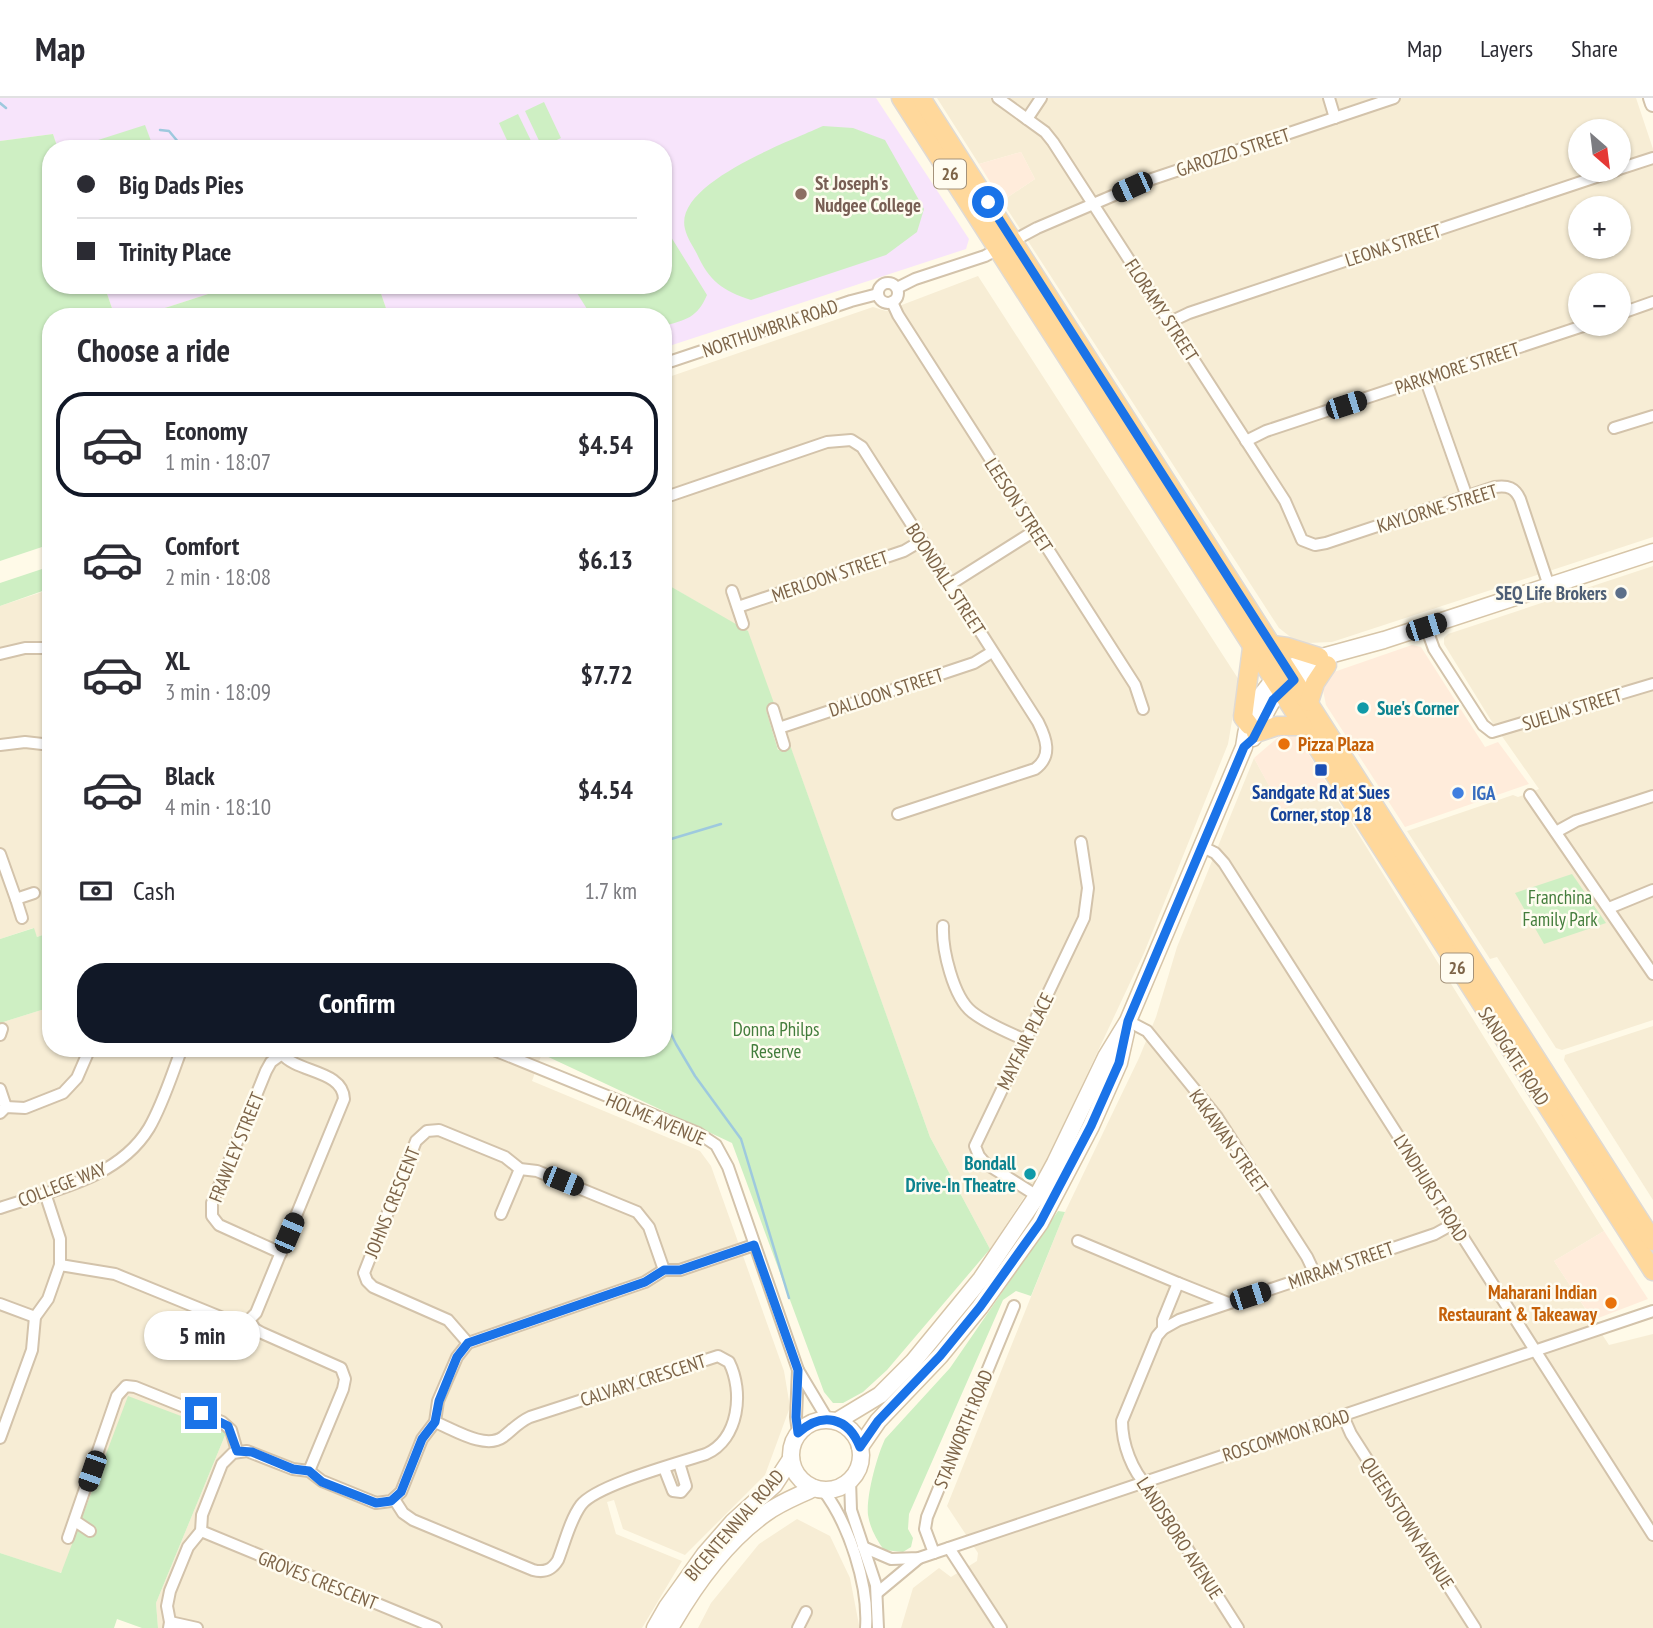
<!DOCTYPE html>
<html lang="en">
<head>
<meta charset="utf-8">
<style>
  :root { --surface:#fff; --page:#f7f7f7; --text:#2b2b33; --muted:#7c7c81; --line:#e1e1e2; --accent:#111827 }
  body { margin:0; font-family:"PT Sans Narrow",sans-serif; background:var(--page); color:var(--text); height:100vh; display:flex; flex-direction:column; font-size:26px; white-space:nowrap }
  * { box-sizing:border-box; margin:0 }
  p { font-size:23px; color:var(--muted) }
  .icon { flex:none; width:38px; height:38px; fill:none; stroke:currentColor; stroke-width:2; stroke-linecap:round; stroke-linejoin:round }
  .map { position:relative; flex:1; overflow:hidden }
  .panel { position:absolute; left:42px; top:210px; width:630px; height:749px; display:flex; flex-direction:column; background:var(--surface); border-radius:28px; box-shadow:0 2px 5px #0004 }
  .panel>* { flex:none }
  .hud { position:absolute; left:42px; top:42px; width:630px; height:154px; border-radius:28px; box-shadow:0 2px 5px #0004; display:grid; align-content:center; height:154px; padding:0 35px; background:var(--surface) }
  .needle { width:46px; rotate:152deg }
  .tools { position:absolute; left:1568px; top:21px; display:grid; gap:14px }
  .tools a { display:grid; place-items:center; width:63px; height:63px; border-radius:50%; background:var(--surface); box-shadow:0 2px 5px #0004; font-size:35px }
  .end { position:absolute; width:32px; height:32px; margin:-16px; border:9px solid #1a73e8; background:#fff; box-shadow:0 0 0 4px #fff }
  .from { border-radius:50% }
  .bubble { position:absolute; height:49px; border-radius:24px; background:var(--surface); box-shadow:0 2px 5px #0004; font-size:23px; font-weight:600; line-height:49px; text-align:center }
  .car { position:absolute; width:21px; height:42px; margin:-21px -10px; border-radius:9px; box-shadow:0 0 5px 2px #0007; background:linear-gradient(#222 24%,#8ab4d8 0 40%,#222 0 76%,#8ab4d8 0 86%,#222 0) }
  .hud b { display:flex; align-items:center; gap:24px; height:66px; font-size:26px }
  .hud b+b { border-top:2px solid var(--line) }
  .hud i { width:18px; height:18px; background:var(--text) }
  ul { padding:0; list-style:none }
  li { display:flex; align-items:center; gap:21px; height:105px; margin:0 14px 10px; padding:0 21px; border:4px solid transparent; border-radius:28px }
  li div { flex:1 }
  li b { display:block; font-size:26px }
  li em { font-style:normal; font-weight:600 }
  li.selected { border-color:var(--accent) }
  li>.icon { width:63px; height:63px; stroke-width:1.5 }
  h2 { padding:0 35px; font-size:32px; line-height:84px }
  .pay { display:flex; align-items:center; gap:18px; height:77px; padding:0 35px; font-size:26px }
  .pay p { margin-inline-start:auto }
  .cta { display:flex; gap:14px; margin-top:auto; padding:14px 35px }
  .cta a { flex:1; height:80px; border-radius:28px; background:var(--accent); color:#fff; font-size:28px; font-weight:600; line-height:80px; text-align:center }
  header { display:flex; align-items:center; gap:42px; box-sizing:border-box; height:98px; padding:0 35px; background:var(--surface); border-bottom:2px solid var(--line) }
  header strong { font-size:33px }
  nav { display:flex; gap:38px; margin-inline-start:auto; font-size:24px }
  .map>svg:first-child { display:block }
  .residential { fill:#f7edd5; fill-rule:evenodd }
  .commercial { fill:#ffecdb }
  .education { fill:#f7e4fb }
  .green { fill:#ceefc3 }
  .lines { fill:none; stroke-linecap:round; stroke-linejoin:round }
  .stream { stroke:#9ec9de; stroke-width:2.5 }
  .minor-casing { stroke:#d3c3ab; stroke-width:14 }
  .tertiary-casing { stroke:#d3c3ab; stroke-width:18 }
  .secondary-casing { stroke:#d7c5a8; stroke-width:19 }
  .trunk-casing { stroke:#e0dad3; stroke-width:21 }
  .minor { stroke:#fff; stroke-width:10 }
  .tertiary { stroke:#fff; stroke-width:14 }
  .secondary { stroke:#fff; stroke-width:16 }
  .trunk { stroke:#ffd89b; stroke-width:18 }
  .route { stroke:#1a73e8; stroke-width:9 }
  .education-dot { fill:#8d6e63; stroke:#fffcf0; stroke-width:2.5 }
  .service-dot { fill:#5c6f8a; stroke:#fffcf0; stroke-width:2.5 }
  .culture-dot { fill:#0f9aa8; stroke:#fffcf0; stroke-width:2.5 }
  .food-dot { fill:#e8710a; stroke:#fffcf0; stroke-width:2.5 }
  .transit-dot { fill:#1a4fb4; stroke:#fffcf0; stroke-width:2.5 }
  .shop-dot { fill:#3f7fe0; stroke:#fffcf0; stroke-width:2.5 }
  .labels { text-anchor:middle; stroke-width:5; stroke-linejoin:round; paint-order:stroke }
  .shield { fill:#fffcf0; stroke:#a4927a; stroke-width:2 }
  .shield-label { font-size:18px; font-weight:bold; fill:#7d6448 }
  .street-label { font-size:19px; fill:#7d6448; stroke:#fffcf0 }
  .education-label { font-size:19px; font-weight:bold; fill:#785e54; stroke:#fffcf0; text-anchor:start }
  .service-label { font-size:19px; font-weight:bold; fill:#4e5e75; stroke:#fffcf0; text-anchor:end }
  .culture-label { font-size:19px; font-weight:bold; fill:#0d838f; stroke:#fffcf0; text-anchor:start }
  .food-label { font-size:19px; font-weight:bold; fill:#c56008; stroke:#fffcf0; text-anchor:start }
  .transit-label { font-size:19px; font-weight:bold; fill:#164399; stroke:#fffcf0 }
  .shop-label { font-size:19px; font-weight:bold; fill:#366cbe; stroke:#fffcf0; text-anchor:start }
  .park-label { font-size:19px; fill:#437d3c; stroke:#fffcf0 }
</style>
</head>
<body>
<header>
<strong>Map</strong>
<nav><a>Map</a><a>Layers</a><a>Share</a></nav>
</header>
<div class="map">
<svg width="1653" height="1530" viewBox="0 0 1653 1530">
  <rect width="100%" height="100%" fill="#fffae8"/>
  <g class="residential">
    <path d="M937,0H1636L1653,51V439L1332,544L1307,545L1293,541L1279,530L1002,103L1035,81L1021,54L979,66ZM1580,33H1619V72H1580ZM1580,110H1619V149H1580ZM1580,187H1619V226H1580Z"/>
    <polygon points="978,178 1239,582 1228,646 1144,855 1042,1072 990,1151 930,1039 790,648 779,652 765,612 774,608 748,534 663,484 663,281 873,209 886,213"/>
    <polygon points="1653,468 1653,922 1562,952 1556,950 1497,859 1490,861 1407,733 1513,697 1518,699 1539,691 1492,624 1444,546 1444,540 1448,536"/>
    <polygon points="51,491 51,834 37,839 33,830 0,841 0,508"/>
    <polygon points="1254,660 1282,711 1328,687 1604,1133 1554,1163 1609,1247 1653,1236 1653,1530 901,1530 913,1490 939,1470 951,1479 977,1463 978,1455 947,1408 1065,1114 1139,960 1156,919 1177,849"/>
    <polygon points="51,909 51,950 544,950 532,983 700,1053 711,1068 784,1273 790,1309 765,1377 685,1457 623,1431 614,1402 607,1404 616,1436 682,1463 642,1530 158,1530 156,1505 226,1335 60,1475 0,1455 0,925"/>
    <polygon points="1653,928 1653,1102 1564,962 1565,957"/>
    <polygon points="797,1421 830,1438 850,1480 859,1527 867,1530 698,1530 711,1505 759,1446"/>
  </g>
  <g class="commercial">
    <polygon points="1021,54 1035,81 1002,103 979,66"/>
    <polygon points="1412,547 1421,549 1485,649 1498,644 1529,686 1405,729 1326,607 1323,592 1331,575"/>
    <polygon points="1283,635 1298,639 1328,687 1282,712 1254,660"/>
    <polygon points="1604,1133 1648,1201 1593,1222 1554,1163"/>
  </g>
  <g class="education">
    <polygon points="0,0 876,0 969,141 966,151 663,250 663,219 389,219 378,187 663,187 663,51 58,51 53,36 0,43"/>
    <polygon points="104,187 236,187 137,219 115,219"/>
  </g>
  <g class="green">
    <polygon points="544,4 561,40 542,49 525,13"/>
    <polygon points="518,16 535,51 511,51 499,25"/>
    <polygon points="145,27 154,51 98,51 95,43"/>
    <path d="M823,28L853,30L885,42L924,111L917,134L886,157L751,202C723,193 709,183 697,156C693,148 687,140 685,131C673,85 791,43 823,28Z"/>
    <polygon points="53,36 58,51 51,51 51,187 104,187 115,219 51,219 51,446 0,463 0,43"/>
    <path d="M663,126L707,197C697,220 686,222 663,228V219H592L572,187H663Z"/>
    <polygon points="236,187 378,187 389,219 137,219"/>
    <polygon points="51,468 51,490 0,508 0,485"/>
    <polygon points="663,484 748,533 775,608 766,612 778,652 790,647 930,1039 990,1151 887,1272 863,1294 843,1305 833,1305 824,1294 732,1045 542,956 544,950 663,950"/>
    <polygon points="1572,776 1606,825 1544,846 1515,795"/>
    <polygon points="34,830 37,839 51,834 51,909 0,925 0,841"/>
    <path d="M1058,1113L1065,1114L1031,1198L1016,1193L1003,1202L909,1416L908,1431L913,1440L911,1449L903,1454L884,1452C876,1441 870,1430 868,1417C866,1398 877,1358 885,1341L950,1270Z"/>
    <polygon points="128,1298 226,1335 156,1505 158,1530 142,1530 117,1521 114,1530 0,1530 0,1455 61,1475"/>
  </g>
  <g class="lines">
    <g class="stream">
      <polyline points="0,5 6,10"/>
      <polyline points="160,32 169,33 184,51"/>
      <polyline points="663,771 671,741 721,726"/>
      <polyline points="663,919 676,946 695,978 741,1041 789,1200"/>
    </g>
    <g class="minor-casing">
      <g id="minor">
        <path d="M998,0L1045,34L1053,44L1285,403L1302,442L1315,447L1326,445L1495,389C1508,387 1515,390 1520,401L1549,488"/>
        <polyline points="1329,0 1335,20"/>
        <polyline points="1027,21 1041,0"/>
        <polyline points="1619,71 1653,60"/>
        <circle cx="888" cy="195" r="10"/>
        <polyline points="897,190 915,181 985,158 1037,130 1152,81 1394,0"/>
        <polyline points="892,204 898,217 1135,587 1143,611"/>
        <polyline points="1619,216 1653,204"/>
        <polyline points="1170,224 1189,215 1617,72"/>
        <polyline points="663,266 851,203 878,196"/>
        <polyline points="1425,280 1467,399"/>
        <polyline points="1614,330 1653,318"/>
        <polyline points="1246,343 1266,333 1589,226"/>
        <path d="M663,400L827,344L851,342L862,349L1038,624C1046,640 1053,658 1035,671L898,716"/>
        <polyline points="949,487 1036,432"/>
        <polyline points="732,493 743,526"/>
        <polyline points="738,509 904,453 921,443"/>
        <polyline points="1426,529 1434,551 1483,627 1492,634 1653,586"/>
        <polyline points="0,556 25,550 51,550"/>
        <polyline points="773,611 784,647"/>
        <polyline points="779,630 974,565 992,554"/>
        <polyline points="0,647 25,644 51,647"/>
        <polyline points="1530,697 1653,876"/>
        <polyline points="1556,734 1576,723 1653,698"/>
        <polyline points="1203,749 1215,755 1224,765 1653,1437"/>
        <polyline points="0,756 16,801"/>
        <polyline points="1609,810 1653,792"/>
        <polyline points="22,820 16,801 34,795"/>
        <path d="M943,828C942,851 953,899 972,914C987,926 1008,934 1025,942"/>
        <polyline points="1128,923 1147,933 1217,1019 1307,1159 1315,1176"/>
        <polyline points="0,937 2,931"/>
        <polyline points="489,950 698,1035 716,1047 728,1069 798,1272 828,1322"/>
        <polyline points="280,953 282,956 271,964 266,973 212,1105 212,1118 219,1127 281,1155"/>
        <polyline points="0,991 6,1009"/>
        <polyline points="0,1015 6,1009 25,1010 63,995 77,980 90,950"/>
        <polyline points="1042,1101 985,1065 979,1058 975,1048 1084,820 1088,790 1081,744"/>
        <path d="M0,1110C53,1092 118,1081 149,1030C163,1006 172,976 182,950"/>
        <polyline points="501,1116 520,1071"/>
        <polyline points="1078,1143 1178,1185"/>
        <polyline points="60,1167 115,1176 235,1225 249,1222 255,1231 262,1235 341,1270 345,1281 343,1291 309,1373"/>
        <polyline points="0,1206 35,1219"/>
        <path d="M249,1222L256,1215L344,1001C343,972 297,975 282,956"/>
        <polyline points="1163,1231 1163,1222 1178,1185 1228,1205"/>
        <polyline points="468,1245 448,1222 373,1189 367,1183 364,1175 416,1043 427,1033 439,1032 505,1059 520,1071 537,1073 637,1114 649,1129 664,1172"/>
        <polyline points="798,1272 796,1319 798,1335"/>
        <polyline points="1343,1318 1351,1336 1475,1530"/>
        <polyline points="0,1340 32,1252 35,1219 48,1201 60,1167 60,1141 45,1095"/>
        <polyline points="664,1370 673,1393 681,1394 686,1388 679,1365"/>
        <polyline points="850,1382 851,1412 876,1487 878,1530"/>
        <path d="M823,1392C849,1426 869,1487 866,1530"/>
        <path d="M394,1401L403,1415L413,1422L533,1472C544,1475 552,1472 558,1462C565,1444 570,1422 581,1407C596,1387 679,1365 706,1356C739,1341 744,1294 729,1264L718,1258L530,1319C519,1324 512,1332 503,1339C485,1352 453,1331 435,1324"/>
        <polyline points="75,1423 90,1433"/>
        <polyline points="201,1433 436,1530"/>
        <polyline points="68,1440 117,1298 126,1288 135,1289 222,1324 231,1332 237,1353"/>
        <polyline points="863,1449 891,1461 919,1460 1653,1213"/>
        <polyline points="949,1450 1001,1530"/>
        <polyline points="934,1455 925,1431 927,1419 1014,1208"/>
        <polyline points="877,1495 919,1460"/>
        <polyline points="170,1524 197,1530"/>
        <polyline points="169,1530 170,1524 167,1508 170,1493 188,1449 201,1433 202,1417 222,1366 233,1355 247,1353 293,1371 309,1373 322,1383 376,1405 391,1403 401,1394 422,1341 435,1324 438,1303 457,1259 468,1245 645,1184 664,1172 680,1172 754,1147"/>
        <polyline points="798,1530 806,1514"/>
        <path d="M1238,1530L1148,1389C1132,1373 1122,1346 1122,1323L1157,1238L1163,1231L1179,1222L1435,1136L1453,1126"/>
      </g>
    </g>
    <g class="tertiary-casing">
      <polyline id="tertiary" points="1651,0 1653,6"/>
    </g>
    <g class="secondary-casing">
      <g id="secondary">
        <path d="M1253,640C1260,629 1264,616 1271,605C1283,586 1305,575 1325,567"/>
        <circle cx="826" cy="1357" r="35"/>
        <path d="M837,1323L880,1297L913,1264L981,1181L1037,1098L1055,1065L1106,959L1128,923L1244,649C1248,613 1265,580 1300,565L1384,542L1653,454"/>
        <polyline points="860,1349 878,1323 940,1258 980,1209 1040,1125 1091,1028 1119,965 1126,934"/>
        <polyline points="655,1530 667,1509 705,1456 733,1424 774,1387 791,1361"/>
        <path d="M670,1530C694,1488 726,1443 766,1415C781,1404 798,1398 814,1390"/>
      </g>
    </g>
    <g class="trunk-casing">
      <g id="trunk">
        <polyline points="901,0 1653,1173"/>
        <polyline points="921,0 1653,1143"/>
        <polyline points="1272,547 1287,549 1319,559"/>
        <polyline points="1309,604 1315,585 1327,567"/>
        <polyline points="1249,627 1243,619 1252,550"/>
        <polyline points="1256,635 1277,628 1303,628"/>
      </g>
    </g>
    <use href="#minor" class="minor"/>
    <use href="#tertiary" class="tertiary"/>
    <use href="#secondary" class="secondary"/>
    <use href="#trunk" class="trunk"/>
  </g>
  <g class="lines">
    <path class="route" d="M201,1315L228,1328L237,1353L252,1354L293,1371L309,1373L322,1384L376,1405L391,1403L401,1394L422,1341L435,1324L439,1303L457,1259L468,1245L645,1184L664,1172H680L754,1147L798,1272L796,1319L798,1335C822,1313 848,1319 860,1349L878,1323L940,1258L980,1209L1040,1125L1091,1028L1119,965L1128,923L1244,649L1253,641L1273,602L1294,582L988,104"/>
  </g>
  <circle class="education-dot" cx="801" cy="96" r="7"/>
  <circle class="service-dot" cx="1621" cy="495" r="7"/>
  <g class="culture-dot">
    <circle cx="1363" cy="610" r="7"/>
    <circle cx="1030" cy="1076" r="7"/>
  </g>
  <g class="food-dot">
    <circle cx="1284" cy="646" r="7"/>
    <circle cx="1611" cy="1205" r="7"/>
  </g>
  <rect class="transit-dot" x="1314" y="665" width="14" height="14" rx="3.5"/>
  <circle class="shop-dot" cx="1458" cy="695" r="7"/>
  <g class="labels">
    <g class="shield">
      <rect x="934" y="61.5" width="32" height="29" rx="5"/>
      <rect x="1441" y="855.5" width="32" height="29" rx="5"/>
    </g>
    <g class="shield-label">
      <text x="950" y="82">26</text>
      <text x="1457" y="876">26</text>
    </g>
    <g class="street-label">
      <text transform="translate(1233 54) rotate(-18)" y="7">GAROZZO STREET</text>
      <text transform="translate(1393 147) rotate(-18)" y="7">LEONA STREET</text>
      <text transform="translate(1162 212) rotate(57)" y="7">FLORAMY STREET</text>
      <text transform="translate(770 230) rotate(-19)" y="7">NORTHUMBRIA ROAD</text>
      <text transform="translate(1457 270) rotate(-18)" y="7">PARKMORE STREET</text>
      <text transform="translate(1019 407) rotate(57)" y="7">LEESON STREET</text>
      <text transform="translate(1437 410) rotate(-17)" y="7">KAYLORNE STREET</text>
      <text transform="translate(830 478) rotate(-19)" y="7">MERLOON STREET</text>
      <text transform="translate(946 481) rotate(57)" y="7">BOONDALL STREET</text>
      <text transform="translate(886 594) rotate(-18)" y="7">DALLOON STREET</text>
      <text transform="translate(1572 611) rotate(-17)" y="7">SUELIN STREET</text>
      <text transform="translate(1025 943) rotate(-64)" y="7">MAYFAIR PLACE</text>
      <text transform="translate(1514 958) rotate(57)" y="7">SANDGATE ROAD</text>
      <text transform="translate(656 1021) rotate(23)" y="7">HOLME AVENUE</text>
      <text transform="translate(1229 1043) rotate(55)" y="7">KAKAWAN STREET</text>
      <text transform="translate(236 1049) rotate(-68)" y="7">FRAWLEY STREET</text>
      <text transform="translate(62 1086) rotate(-21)" y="7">COLLEGE WAY</text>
      <text transform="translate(1431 1090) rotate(58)" y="7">LYNDHURST ROAD</text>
      <text transform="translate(392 1104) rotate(-68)" y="7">JOHNS CRESCENT</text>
      <text transform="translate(1341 1167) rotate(-19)" y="7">MIRRAM STREET</text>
      <text transform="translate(643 1282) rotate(-18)" y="7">CALVARY CRESCENT</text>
      <text transform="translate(963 1331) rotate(-68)" y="7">STANWORTH ROAD</text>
      <text transform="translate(1286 1337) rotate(-18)" y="7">ROSCOMMON ROAD</text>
      <text transform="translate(1408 1425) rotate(57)" y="7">QUEENSTOWN AVENUE</text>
      <text transform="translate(734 1427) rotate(-49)" y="7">BICENTENNIAL ROAD</text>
      <text transform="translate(1180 1440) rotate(57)" y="7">LANDSBORO AVENUE</text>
      <text transform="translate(318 1482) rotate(22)" y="7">GROVES CRESCENT</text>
    </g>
    <g class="education-label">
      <text x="815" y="92">St Joseph's<tspan x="815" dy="22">Nudgee College</tspan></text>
    </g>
    <g class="service-label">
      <text x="1607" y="502">SEQ Life Brokers</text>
    </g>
    <g class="culture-label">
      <text x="1377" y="617">Sue's Corner</text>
      <text x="1016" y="1072" text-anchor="end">Bondall<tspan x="1016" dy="22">Drive-In Theatre</tspan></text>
    </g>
    <g class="food-label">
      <text x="1298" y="653">Pizza Plaza</text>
      <text x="1597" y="1201" text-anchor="end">Maharani Indian<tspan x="1597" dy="22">Restaurant &amp; Takeaway</tspan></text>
    </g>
    <g class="transit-label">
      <text x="1321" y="701">Sandgate Rd at Sues<tspan x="1321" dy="22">Corner, stop 18</tspan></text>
    </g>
    <g class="shop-label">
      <text x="1472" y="702">IGA</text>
    </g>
    <g class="park-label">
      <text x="1560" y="806">Franchina<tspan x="1560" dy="22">Family Park</tspan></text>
      <text x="776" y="938">Donna Philps<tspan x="776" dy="22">Reserve</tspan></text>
    </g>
  </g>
</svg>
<div class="tools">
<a><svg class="needle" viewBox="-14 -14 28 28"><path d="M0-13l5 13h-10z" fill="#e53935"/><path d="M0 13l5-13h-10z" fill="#7c7c81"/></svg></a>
<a>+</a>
<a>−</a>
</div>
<i class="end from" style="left:988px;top:104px"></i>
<i class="end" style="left:201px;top:1315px"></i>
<div class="bubble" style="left:144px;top:1213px;width:116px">5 min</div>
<i class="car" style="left:1132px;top:89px;rotate:246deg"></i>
<i class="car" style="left:1346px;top:307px;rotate:72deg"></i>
<i class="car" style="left:1426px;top:529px;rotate:72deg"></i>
<i class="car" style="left:563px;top:1083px;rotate:112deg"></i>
<i class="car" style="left:289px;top:1135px;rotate:23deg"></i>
<i class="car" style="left:1250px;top:1198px;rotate:72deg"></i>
<i class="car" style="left:92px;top:1373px;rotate:199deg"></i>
<div class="hud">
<b><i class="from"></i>Big Dads Pies</b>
<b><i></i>Trinity Place</b>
</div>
<section class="panel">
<h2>Choose a ride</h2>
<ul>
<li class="selected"><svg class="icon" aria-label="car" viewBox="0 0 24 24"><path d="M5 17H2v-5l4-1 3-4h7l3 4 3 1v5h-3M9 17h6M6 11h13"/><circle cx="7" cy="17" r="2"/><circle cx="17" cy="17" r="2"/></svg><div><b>Economy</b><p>1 min · 18:07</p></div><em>$4.54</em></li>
<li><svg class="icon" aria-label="car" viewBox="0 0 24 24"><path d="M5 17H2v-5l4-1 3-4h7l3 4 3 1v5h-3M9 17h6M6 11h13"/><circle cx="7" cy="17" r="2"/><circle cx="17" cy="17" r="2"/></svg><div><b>Comfort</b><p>2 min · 18:08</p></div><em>$6.13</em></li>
<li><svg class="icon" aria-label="car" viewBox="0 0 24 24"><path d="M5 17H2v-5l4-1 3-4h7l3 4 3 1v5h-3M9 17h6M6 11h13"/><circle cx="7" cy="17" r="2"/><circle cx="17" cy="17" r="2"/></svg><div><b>XL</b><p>3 min · 18:09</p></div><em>$7.72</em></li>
<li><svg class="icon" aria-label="car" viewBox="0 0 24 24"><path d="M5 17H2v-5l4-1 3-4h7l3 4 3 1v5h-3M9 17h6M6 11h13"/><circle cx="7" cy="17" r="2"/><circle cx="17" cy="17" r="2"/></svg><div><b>Black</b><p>4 min · 18:10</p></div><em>$4.54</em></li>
</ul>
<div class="pay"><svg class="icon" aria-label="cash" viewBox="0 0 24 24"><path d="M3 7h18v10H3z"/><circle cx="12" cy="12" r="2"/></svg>Cash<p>1.7 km</p></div>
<div class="cta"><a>Confirm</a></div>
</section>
</div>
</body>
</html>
